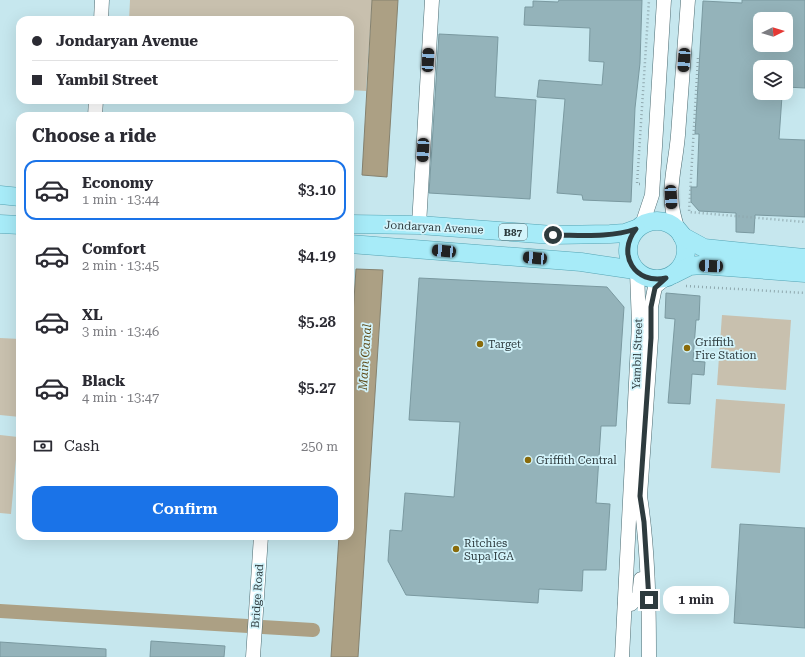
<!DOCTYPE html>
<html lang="en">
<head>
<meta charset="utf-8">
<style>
  :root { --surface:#fff; --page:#f2f2f3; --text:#2b2b33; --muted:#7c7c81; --line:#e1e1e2; --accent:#1a73e8 }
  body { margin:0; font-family:"Roboto Serif",serif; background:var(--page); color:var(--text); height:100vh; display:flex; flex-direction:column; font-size:15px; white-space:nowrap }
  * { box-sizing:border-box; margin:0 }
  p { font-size:13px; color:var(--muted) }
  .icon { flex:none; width:22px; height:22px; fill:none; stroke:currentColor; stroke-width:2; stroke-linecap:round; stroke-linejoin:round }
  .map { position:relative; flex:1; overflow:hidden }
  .details { position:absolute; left:16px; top:112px; width:338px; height:428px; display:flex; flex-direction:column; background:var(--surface); border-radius:12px; box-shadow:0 4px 16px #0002 }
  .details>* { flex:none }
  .hud { position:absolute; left:16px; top:16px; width:338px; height:88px; border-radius:12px; box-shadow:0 4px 16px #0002; display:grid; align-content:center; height:88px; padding:0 16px; background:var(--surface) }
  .needle { width:26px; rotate:85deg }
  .fabs { position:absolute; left:753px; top:12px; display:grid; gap:8px }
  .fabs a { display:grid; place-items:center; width:40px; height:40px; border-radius:8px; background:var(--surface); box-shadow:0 4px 16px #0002; font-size:20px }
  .end { position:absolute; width:18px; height:18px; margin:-9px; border:5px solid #2e3b3e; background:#fff; box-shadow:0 0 0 2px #fff }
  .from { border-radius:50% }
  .bubble { position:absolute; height:28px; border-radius:12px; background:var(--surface); box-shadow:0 4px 16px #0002; font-size:13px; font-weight:600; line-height:28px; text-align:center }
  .car { position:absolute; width:12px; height:24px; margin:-12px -6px; border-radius:5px; box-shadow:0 0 3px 1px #0007; background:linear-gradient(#222 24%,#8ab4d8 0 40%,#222 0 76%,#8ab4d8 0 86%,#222 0) }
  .hud b { display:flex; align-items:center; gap:14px; height:38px; font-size:15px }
  .hud b+b { border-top:1px solid var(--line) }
  .hud i { width:10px; height:10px; background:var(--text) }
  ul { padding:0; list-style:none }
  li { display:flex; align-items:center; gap:12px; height:60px; margin:0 8px 6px; padding:0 8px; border:2px solid transparent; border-radius:12px }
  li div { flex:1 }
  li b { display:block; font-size:15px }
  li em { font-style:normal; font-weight:600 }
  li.selected { border-color:var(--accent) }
  li>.icon { width:36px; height:36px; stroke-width:1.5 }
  h2 { padding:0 16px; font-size:18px; line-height:48px }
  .pay { display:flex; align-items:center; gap:10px; height:44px; padding:0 16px; font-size:15px }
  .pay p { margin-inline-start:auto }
  .button { display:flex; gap:8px; margin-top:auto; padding:8px 16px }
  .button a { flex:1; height:46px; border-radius:12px; background:var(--accent); color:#fff; font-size:16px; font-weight:600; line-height:46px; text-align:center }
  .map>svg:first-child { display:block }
  .green { fill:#c8c0ae }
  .water { fill:#aca084; stroke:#86826f }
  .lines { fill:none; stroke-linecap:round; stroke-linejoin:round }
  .canal { stroke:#aca084; stroke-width:14 }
  .building { fill:#94b3ba; stroke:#7a99a0; fill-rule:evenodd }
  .minor-casing { stroke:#4d6b71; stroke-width:15 }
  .major-casing { stroke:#56a4b4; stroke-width:19 }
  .path { stroke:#8fa8ae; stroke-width:2.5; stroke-dasharray:1 3; stroke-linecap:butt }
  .minor { stroke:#fff; stroke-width:14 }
  .major { stroke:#a7ebf8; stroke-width:18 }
  .route { stroke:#2e3b3e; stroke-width:5 }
  .poi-dot { fill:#8a6b0b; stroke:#d3f4fb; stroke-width:1.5 }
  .labels { text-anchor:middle; stroke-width:3.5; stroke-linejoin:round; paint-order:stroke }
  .shield { fill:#d3f4fb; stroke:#607277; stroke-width:1 }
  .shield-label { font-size:10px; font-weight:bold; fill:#2e3b3e }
  .street-label { font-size:11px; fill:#2e3b3e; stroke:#d3f4fb }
  .poi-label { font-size:11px; fill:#2e3b3e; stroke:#d3f4fb; text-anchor:start }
  .water-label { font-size:12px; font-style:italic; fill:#5e4b18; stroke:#d3f4fb }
</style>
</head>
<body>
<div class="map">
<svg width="805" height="657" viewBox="0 0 805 657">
  <rect width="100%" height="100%" fill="#c6e7ee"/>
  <g class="green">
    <polygon points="130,0 372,0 366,91 350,90 350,20 129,20"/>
    <polygon points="722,315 791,320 786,390 717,385"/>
    <polygon points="0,338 20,339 20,417 0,415"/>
    <polygon points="716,399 785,404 780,473 711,468"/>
    <polygon points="0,435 18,437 11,514 0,513"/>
  </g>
  <g class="water">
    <polygon points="372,0 398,0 387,177 362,175"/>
    <polygon points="356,269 383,270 358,657 331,657 339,536 350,536 350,360"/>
  </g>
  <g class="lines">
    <polyline class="canal" points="0,611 313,630"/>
  </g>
  <g class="building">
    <polygon points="559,0 642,0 640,63 635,108 631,202 583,200 582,195 557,193 565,99 537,97 539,80 602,85 604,62 589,61 590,28 524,25 525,7 533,7 533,1 558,2"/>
    <path d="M742,0H805V88L786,87V67H760V95L782,96L779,139L805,140V217L755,215L754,233L736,232V213L699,211L691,202V187H697L699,134H695L703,1L742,3ZM760,19H786V45H760Z"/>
    <polygon points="439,34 498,37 495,97 536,100 530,199 429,193"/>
    <polygon points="419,278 607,287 624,307 616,426 601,426 596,503 610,504 606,570 583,570 582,591 539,589 538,603 406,595 388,561 390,530 402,531 405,493 454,497 460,422 409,420"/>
    <polygon points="666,293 700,296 699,320 696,320 693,361 705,362 704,375 692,374 690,404 668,403 675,319 665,318"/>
    <polygon points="740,524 805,528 805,628 734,623"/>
    <polygon points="151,641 225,646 224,657 150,657"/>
    <polygon points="0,642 106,649 106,657 0,657"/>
  </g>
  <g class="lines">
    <g class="minor-casing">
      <g id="minor">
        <polyline points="101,20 102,0"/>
        <polyline points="95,116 96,100"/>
        <polyline points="419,225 432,0"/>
        <polyline points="642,225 652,195 664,0"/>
        <path d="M679,232C664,195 675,172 678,135C681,90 685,45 688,0"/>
        <polyline points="625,604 631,604 639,596 641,579"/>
        <polyline points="253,657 261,536"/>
        <polyline points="622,657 639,324 637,272"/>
        <path d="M649,657C649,603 648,549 640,496L651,338V307L655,287L666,278"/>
      </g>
    </g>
    <g class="major-casing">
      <g id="major">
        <polyline points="0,195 20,197"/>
        <circle cx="657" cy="250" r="29"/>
        <polyline points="0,224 20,225"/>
        <polyline points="350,224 419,225 553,235 610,234 625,233 636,229"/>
        <polyline points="682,236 704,248 805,258"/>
        <polyline points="350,244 581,262 635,270"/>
        <polyline points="674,274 690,266 701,265 805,273"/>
      </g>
    </g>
    <g class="path">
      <polyline points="698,58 689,212 805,222"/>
      <polyline points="640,184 637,184 649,0"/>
      <polyline points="686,286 805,293"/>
    </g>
    <use href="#minor" class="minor"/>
    <use href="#major" class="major"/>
  </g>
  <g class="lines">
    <path class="route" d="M553,235C580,235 610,238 636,229C616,254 635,285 666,278L655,288L651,307V338L640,496L644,522L649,600"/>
  </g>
  <g class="poi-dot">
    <circle cx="480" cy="344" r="4"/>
    <circle cx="687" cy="348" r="4"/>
    <circle cx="528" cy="460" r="4"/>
    <circle cx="456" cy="549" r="4"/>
  </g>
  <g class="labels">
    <rect class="shield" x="499" y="224" width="28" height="16" rx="3"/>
    <g class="shield-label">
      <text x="513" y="236">B87</text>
    </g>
    <g class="street-label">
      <text transform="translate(434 227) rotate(3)" y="4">Jondaryan Avenue</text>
      <text transform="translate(637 354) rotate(-88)" y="4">Yambil Street</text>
      <text transform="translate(257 596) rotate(-86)" y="4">Bridge Road</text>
    </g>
    <g class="poi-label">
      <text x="695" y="346">Griffith<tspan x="695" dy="13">Fire Station</tspan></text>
      <text x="488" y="348">Target</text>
      <text x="536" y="464">Griffith Central</text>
      <text x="464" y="547">Ritchies<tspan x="464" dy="13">Supa IGA</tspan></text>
    </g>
    <g class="water-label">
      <text transform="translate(365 357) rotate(-86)" y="4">Main Canal</text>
    </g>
  </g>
</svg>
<div class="fabs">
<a><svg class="needle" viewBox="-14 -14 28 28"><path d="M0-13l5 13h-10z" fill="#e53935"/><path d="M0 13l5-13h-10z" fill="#7c7c81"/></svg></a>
<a><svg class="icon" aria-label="layers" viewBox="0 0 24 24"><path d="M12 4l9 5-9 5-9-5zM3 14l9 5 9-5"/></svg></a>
</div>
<i class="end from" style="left:553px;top:235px"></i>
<i class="end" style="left:649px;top:600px"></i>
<div class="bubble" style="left:663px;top:586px;width:66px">1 min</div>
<i class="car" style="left:428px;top:60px;rotate:3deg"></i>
<i class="car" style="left:684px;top:60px;rotate:184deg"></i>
<i class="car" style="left:423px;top:150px;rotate:183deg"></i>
<i class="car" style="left:671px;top:197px;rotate:177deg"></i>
<i class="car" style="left:444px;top:251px;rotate:275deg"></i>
<i class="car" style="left:535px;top:258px;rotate:275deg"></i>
<i class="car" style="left:711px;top:266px;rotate:273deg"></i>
<div class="hud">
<b><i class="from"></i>Jondaryan Avenue</b>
<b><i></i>Yambil Street</b>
</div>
<section class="details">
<h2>Choose a ride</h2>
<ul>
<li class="selected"><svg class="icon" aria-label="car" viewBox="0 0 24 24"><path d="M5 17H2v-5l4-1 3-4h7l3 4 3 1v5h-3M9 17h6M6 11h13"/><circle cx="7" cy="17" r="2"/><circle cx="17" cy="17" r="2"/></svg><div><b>Economy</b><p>1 min · 13:44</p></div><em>$3.10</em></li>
<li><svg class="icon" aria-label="car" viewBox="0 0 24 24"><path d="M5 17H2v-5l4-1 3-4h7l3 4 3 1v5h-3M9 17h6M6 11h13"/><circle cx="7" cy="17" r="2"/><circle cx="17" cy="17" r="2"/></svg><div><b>Comfort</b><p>2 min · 13:45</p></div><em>$4.19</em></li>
<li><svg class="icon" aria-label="car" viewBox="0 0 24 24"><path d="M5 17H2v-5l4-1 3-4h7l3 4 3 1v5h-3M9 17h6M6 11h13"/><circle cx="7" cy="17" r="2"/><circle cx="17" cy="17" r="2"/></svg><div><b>XL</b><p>3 min · 13:46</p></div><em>$5.28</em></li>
<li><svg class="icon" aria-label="car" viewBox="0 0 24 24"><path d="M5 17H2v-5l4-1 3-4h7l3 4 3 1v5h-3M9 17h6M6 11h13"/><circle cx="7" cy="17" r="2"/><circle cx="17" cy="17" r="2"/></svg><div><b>Black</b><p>4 min · 13:47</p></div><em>$5.27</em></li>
</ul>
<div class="pay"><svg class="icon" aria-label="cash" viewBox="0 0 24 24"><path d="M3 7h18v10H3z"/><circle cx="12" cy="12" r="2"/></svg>Cash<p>250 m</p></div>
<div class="button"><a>Confirm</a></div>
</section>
</div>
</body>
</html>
